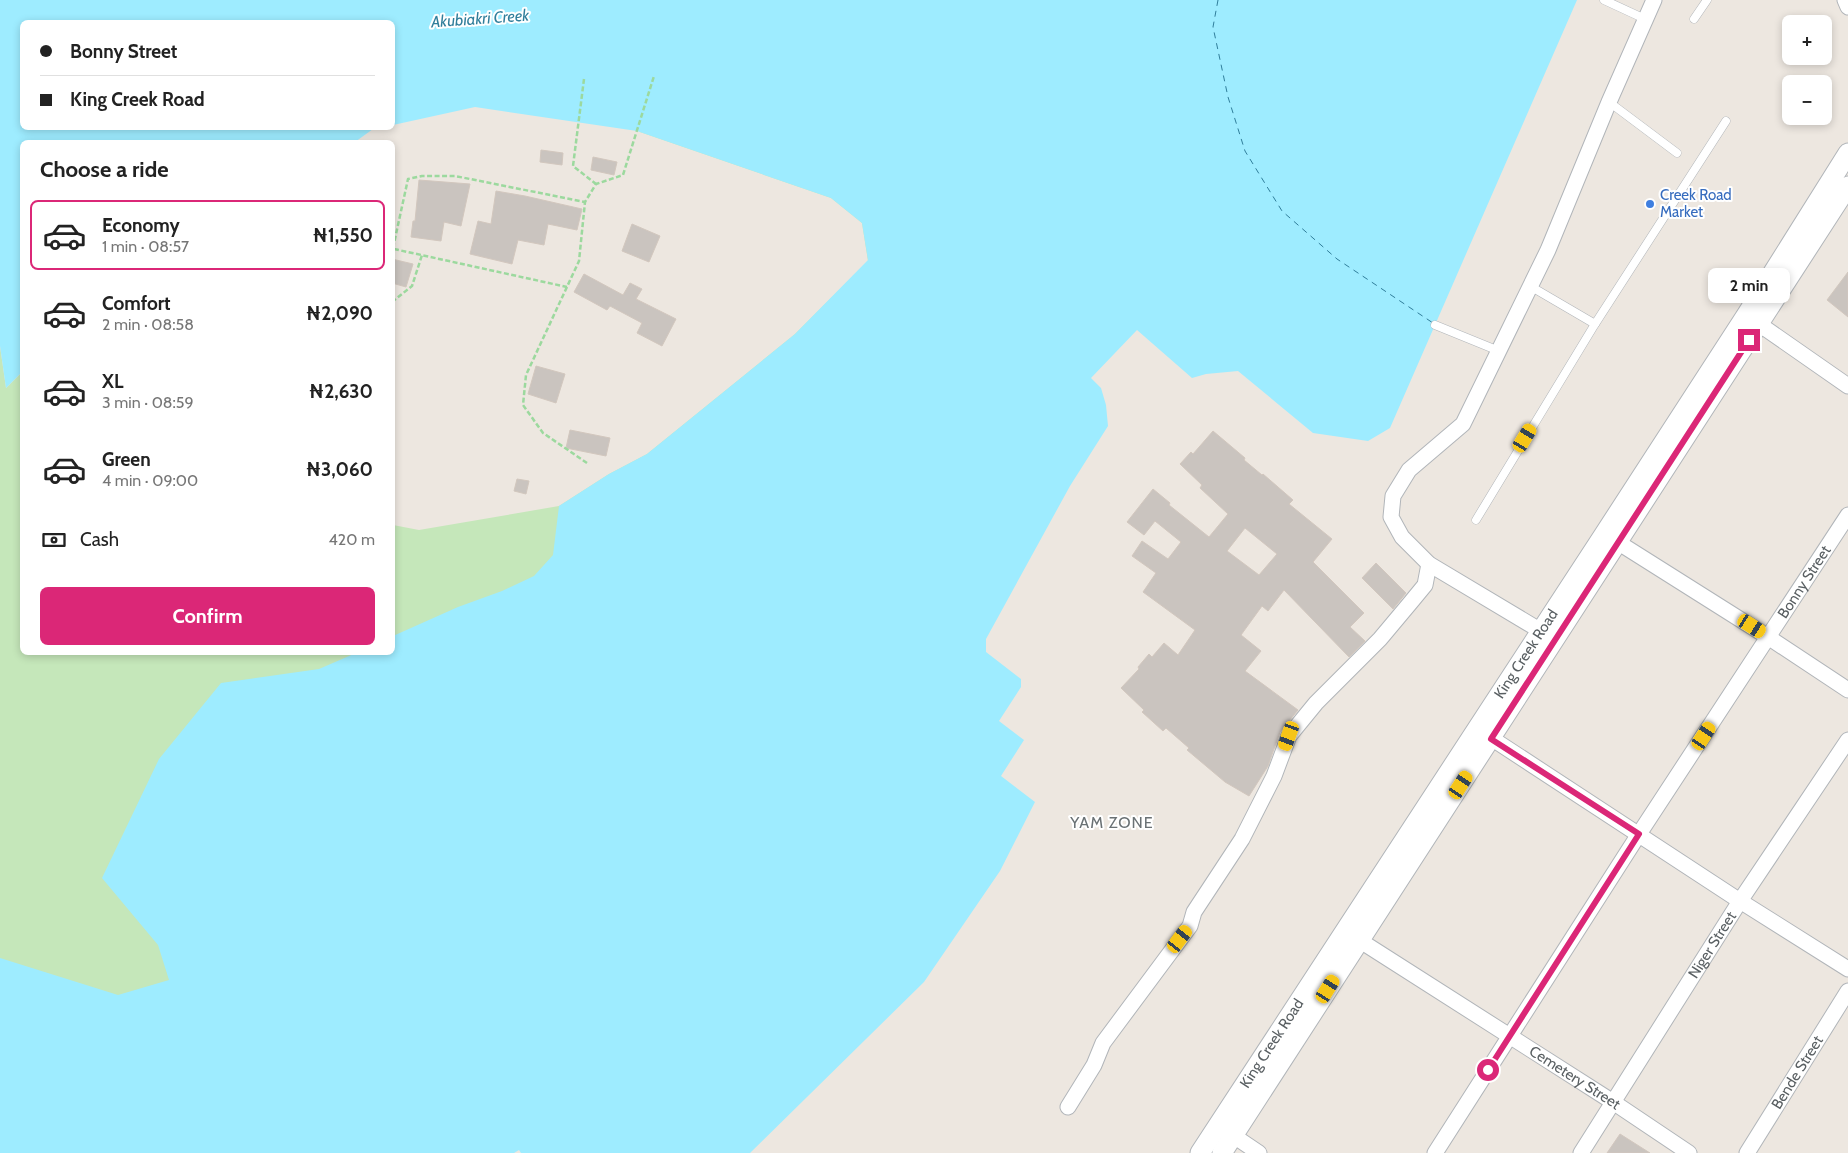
<!DOCTYPE html>
<html lang="en">
<head>
<meta charset="utf-8">
<style>
  :root { --surface:#fff; --page:#f6f6f6; --text:#222; --muted:#767676; --line:#e0e0e0; --accent:#db2777 }
  body { margin:0; font-family:Cabin,sans-serif; background:var(--page); color:var(--text); height:100vh; display:flex; flex-direction:column; font-size:19px; white-space:nowrap }
  * { box-sizing:border-box; margin:0 }
  p { font-size:16px; color:var(--muted) }
  .icon { flex:none; width:28px; height:28px; fill:none; stroke:currentColor; stroke-width:2; stroke-linecap:round; stroke-linejoin:round }
  .map { position:relative; flex:1; overflow:hidden }
  .sheet { position:absolute; left:20px; top:140px; width:375px; height:515px; display:flex; flex-direction:column; background:var(--surface); border-radius:8px; box-shadow:0 2px 8px #0003 }
  .sheet>* { flex:none }
  .guide { position:absolute; left:20px; top:20px; width:375px; height:110px; border-radius:8px; box-shadow:0 2px 8px #0003; display:grid; align-content:center; height:110px; padding:0 20px; background:var(--surface) }
  .fabs { position:absolute; left:1782px; top:15px; display:grid; gap:10px }
  .fabs a { display:grid; place-items:center; width:50px; height:50px; border-radius:8px; background:var(--surface); box-shadow:0 2px 8px #0003; font-size:25px }
  .end { position:absolute; width:22px; height:22px; margin:-11px; border:6px solid #db2777; background:#fff; box-shadow:0 0 0 2px #fff }
  .from { border-radius:50% }
  .bubble { position:absolute; height:35px; border-radius:8px; background:var(--surface); box-shadow:0 2px 8px #0003; font-size:16px; font-weight:700; line-height:35px; text-align:center }
  .car { position:absolute; width:15px; height:30px; margin:-15px -8px; border-radius:6px; box-shadow:0 0 4px 1px #0007; background:linear-gradient(#f5c518 24%,#345 0 40%,#f5c518 0 76%,#345 0 86%,#f5c518 0) }
  .guide b { display:flex; align-items:center; gap:18px; height:48px; font-size:19px }
  .guide b+b { border-top:1px solid var(--line) }
  .guide i { width:12px; height:12px; background:var(--text) }
  ul { padding:0; list-style:none }
  li { display:flex; align-items:center; gap:15px; height:70px; margin:0 10px 8px; padding:0 10px; border:2px solid transparent; border-radius:8px }
  li div { flex:1 }
  li b { display:block; font-size:19px }
  li em { font-style:normal; font-weight:700 }
  li.selected { border-color:var(--accent) }
  li>.icon { width:45px; height:45px; stroke-width:1.5 }
  h2 { padding:0 20px; font-size:22px; line-height:60px }
  .pay { display:flex; align-items:center; gap:12px; height:55px; padding:0 20px; font-size:19px }
  .pay p { margin-inline-start:auto }
  .button { display:flex; gap:10px; margin-top:auto; padding:10px 20px }
  .button a { flex:1; height:58px; border-radius:8px; background:var(--accent); color:#fff; font-size:20px; font-weight:700; line-height:58px; text-align:center }
  .map>svg:first-child { display:block }
  .green { fill:#c5e7ba }
  .water { fill:#9eecff }
  .lines { fill:none; stroke-linecap:round; stroke-linejoin:round }
  .ferry { stroke:#307e9b; stroke-width:1; stroke-dasharray:6 5; stroke-linecap:butt }
  .building { fill:#cac4bf; stroke:#d2c7be; fill-rule:evenodd }
  .service-casing { stroke:#b1b5b9; stroke-width:9 }
  .minor-casing { stroke:#b1b5b9; stroke-width:17 }
  .tertiary-casing { stroke:#b1b5b9; stroke-width:21 }
  .path { stroke:#9cd99e; stroke-width:2.5; stroke-dasharray:5 2.5; stroke-linecap:butt }
  .service { stroke:#fff; stroke-width:8 }
  .minor { stroke:#fff; stroke-width:15 }
  .tertiary { stroke:#fff; stroke-width:19 }
  .route { stroke:#db2777; stroke-width:6 }
  .shop-dot { fill:#3f7fe0; stroke:#fff; stroke-width:2 }
  .labels { text-anchor:middle; stroke-width:4; stroke-linejoin:round; paint-order:stroke }
  .shop-label { font-size:15px; fill:#366cbe; stroke:#fff; text-anchor:start }
  .street-label { font-size:15px; fill:#595f62; stroke:#fff }
  .water-label { font-size:16px; font-style:italic; fill:#307e9b; stroke:#fff }
  .neighbourhood-label { font-size:16px; letter-spacing:1px; fill:#6a7174; stroke:#fff }
</style>
</head>
<body>
<div class="map">
<svg width="1848" height="1153" viewBox="0 0 1848 1153">
  <rect width="100%" height="100%" fill="#ede7e0"/>
  <polygon class="green" points="637,131 949,191 0,1153 0,346 6,388 22,372 22,652 392,652 393,525 419,530 559,506 609,474 647,454 795,334 868,261 862,223 831,198"/>
  <polygon class="water" points="0,0 1577,0 1390,428 1368,441 1313,433 1238,371 1206,374 1192,378 1137,330 1091,378 1101,388 1106,405 1108,426 1070,486 986,639 986,652 1021,679 1021,687 999,721 1024,740 1001,776 1035,802 1000,871 924,982 750,1153 521,1153 519,1150 514,1153 0,1153 0,958 118,995 169,980 158,945 102,878 159,759 221,683 319,669 356,653 392,652 393,636 458,607 502,591 534,576 553,555 559,506 609,474 647,454 795,334 868,260 862,223 831,198 637,131 475,107 393,125 392,22 22,22 22,128 379,128 373,129 355,142 22,142 22,372 6,388 0,346"/>
  <g class="lines">
    <polyline class="ferry" points="1218,0 1213,27 1228,97 1245,151 1282,211 1337,259 1433,323"/>
  </g>
  <g class="building">
    <polygon points="541,150 563,153 562,165 540,162"/>
    <polygon points="593,157 617,162 614,175 591,170"/>
    <polygon points="419,180 470,184 461,226 444,222 441,241 411,237 413,221 415,221"/>
    <polygon points="496,191 525,196 582,209 577,230 548,224 544,245 518,240 512,264 470,254 478,221 491,224"/>
    <polygon points="632,224 660,236 649,262 622,251"/>
    <polygon points="392,259 413,264 406,287 392,283"/>
    <polygon points="1848,272 1848,317 1827,300"/>
    <polygon points="584,274 623,295 630,283 642,289 636,299 676,319 662,346 637,333 642,323 610,306 607,310 574,292"/>
    <polygon points="536,366 565,374 556,403 528,394"/>
    <polygon points="570,430 610,438 606,456 566,448"/>
    <path d="M1213,431L1245,458L1244,460L1262,475L1263,474L1293,500L1289,504L1332,539L1313,562L1364,613L1350,627L1365,641L1349,657L1284,590L1268,611L1262,606L1241,635L1261,651L1245,671L1298,710L1280,732L1268,766L1249,796L1225,782L1187,750L1189,748L1166,728L1163,731L1142,712L1144,710L1121,688L1139,669L1138,667L1149,654L1152,657L1164,643L1178,655L1195,630L1143,592L1156,573L1132,556L1142,541L1168,559L1181,542L1155,521L1144,535L1127,522L1153,489L1170,503L1169,505L1209,537L1228,514L1200,488L1202,485L1180,464L1191,452L1193,454ZM1245,528L1277,554L1259,575L1227,551Z"/>
    <polygon points="517,479 529,481 526,494 514,491"/>
    <polygon points="1376,563 1406,593 1393,609 1362,578"/>
    <polygon points="1620,1134 1650,1153 1607,1153"/>
  </g>
  <g class="lines">
    <g class="service-casing">
      <g id="service">
        <polyline points="1604,0 1645,19"/>
        <polyline points="1694,19 1707,0"/>
        <polyline points="1609,102 1677,153"/>
        <polyline points="1595,324 1726,121"/>
        <polyline points="1435,325 1499,351"/>
        <polyline points="1476,520 1595,324 1530,286"/>
      </g>
    </g>
    <g class="minor-casing">
      <g id="minor">
        <polyline points="1845,0 1848,7"/>
        <polyline points="1759,324 1848,386"/>
        <polyline points="1619,543 1768,637 1848,690"/>
        <polyline points="1541,631 1429,564 1402,537 1391,517 1393,496 1409,470 1463,424 1548,250 1609,102 1654,0"/>
        <polyline points="1482,732 1740,901 1848,969"/>
        <path id="s1" d="M1359,940L1613,1102L1689,1153"/>
        <polyline points="1068,1107 1094,1065 1103,1043 1190,926 1194,912 1242,839 1274,776 1289,736 1316,703 1380,639 1411,602 1425,585 1429,564"/>
        <polyline points="1225,1130 1259,1153"/>
        <path id="s2" d="M1435,1153L1639,834L1848,515"/>
        <path id="s3" d="M1581,1153L1740,901L1848,740"/>
        <path id="s4" d="M1747,1153L1848,991"/>
      </g>
    </g>
    <g class="tertiary-casing">
      <g id="tertiary">
        <path id="s5" d="M1200,1153L1603,536L1747,314L1848,153"/>
        <polyline points="1222,1153 1848,186"/>
      </g>
    </g>
    <g class="path">
      <polyline points="584,79 573,166 596,184"/>
      <polyline points="393,248 408,179 422,176 455,176 585,202"/>
      <polyline points="394,249 567,287"/>
      <polyline points="392,302 412,286 422,255"/>
      <polyline points="587,463 543,433 523,405 526,375 579,261 585,202 596,184 623,175 654,76"/>
    </g>
    <use href="#service" class="service"/>
    <use href="#minor" class="minor"/>
    <use href="#tertiary" class="tertiary"/>
  </g>
  <g class="lines">
    <polyline class="route" points="1488,1070 1639,834 1491,739 1749,340"/>
  </g>
  <circle class="shop-dot" cx="1650" cy="204" r="5"/>
  <g class="labels">
    <g class="shop-label">
      <text x="1660" y="200">Creek Road<tspan x="1660" dy="17">Market</tspan></text>
    </g>
    <g class="street-label">
      <text dy="5" stroke="none"><textPath href="#s2" startOffset="680">Bonny Street</textPath></text>
      <text dy="5" stroke="none"><textPath href="#s5" startOffset="596">King Creek Road</textPath></text>
      <text dy="5" stroke="none"><textPath href="#s3" startOffset="246">Niger Street</textPath></text>
      <text dy="5" stroke="none"><textPath href="#s5" startOffset="131">King Creek Road</textPath></text>
      <text dy="5" stroke="none"><textPath href="#s4" startOffset="95">Bende Street</textPath></text>
      <text dy="5" stroke="none"><textPath href="#s1" startOffset="256">Cemetery Street</textPath></text>
    </g>
    <g class="water-label">
      <text transform="translate(480 18) rotate(-4)" y="6">Akubiakri Creek</text>
    </g>
    <g class="neighbourhood-label">
      <text x="1112" y="828">YAM ZONE</text>
    </g>
  </g>
</svg>
<div class="fabs">
<a>+</a>
<a>−</a>
</div>
<i class="end from" style="left:1488px;top:1070px"></i>
<i class="end" style="left:1749px;top:340px"></i>
<div class="bubble" style="left:1708px;top:268px;width:82px">2 min</div>
<i class="car" style="left:1525px;top:438px;rotate:31deg"></i>
<i class="car" style="left:1752px;top:626px;rotate:122deg"></i>
<i class="car" style="left:1289px;top:736px;rotate:200deg"></i>
<i class="car" style="left:1704px;top:736px;rotate:33deg"></i>
<i class="car" style="left:1461px;top:785px;rotate:33deg"></i>
<i class="car" style="left:1180px;top:939px;rotate:37deg"></i>
<i class="car" style="left:1328px;top:989px;rotate:32deg"></i>
<div class="guide">
<b><i class="from"></i>Bonny Street</b>
<b><i></i>King Creek Road</b>
</div>
<section class="sheet">
<h2>Choose a ride</h2>
<ul>
<li class="selected"><svg class="icon" aria-label="car" viewBox="0 0 24 24"><path d="M5 17H2v-5l4-1 3-4h7l3 4 3 1v5h-3M9 17h6M6 11h13"/><circle cx="7" cy="17" r="2"/><circle cx="17" cy="17" r="2"/></svg><div><b>Economy</b><p>1 min · 08:57</p></div><em>₦1,550</em></li>
<li><svg class="icon" aria-label="car" viewBox="0 0 24 24"><path d="M5 17H2v-5l4-1 3-4h7l3 4 3 1v5h-3M9 17h6M6 11h13"/><circle cx="7" cy="17" r="2"/><circle cx="17" cy="17" r="2"/></svg><div><b>Comfort</b><p>2 min · 08:58</p></div><em>₦2,090</em></li>
<li><svg class="icon" aria-label="car" viewBox="0 0 24 24"><path d="M5 17H2v-5l4-1 3-4h7l3 4 3 1v5h-3M9 17h6M6 11h13"/><circle cx="7" cy="17" r="2"/><circle cx="17" cy="17" r="2"/></svg><div><b>XL</b><p>3 min · 08:59</p></div><em>₦2,630</em></li>
<li><svg class="icon" aria-label="car" viewBox="0 0 24 24"><path d="M5 17H2v-5l4-1 3-4h7l3 4 3 1v5h-3M9 17h6M6 11h13"/><circle cx="7" cy="17" r="2"/><circle cx="17" cy="17" r="2"/></svg><div><b>Green</b><p>4 min · 09:00</p></div><em>₦3,060</em></li>
</ul>
<div class="pay"><svg class="icon" aria-label="cash" viewBox="0 0 24 24"><path d="M3 7h18v10H3z"/><circle cx="12" cy="12" r="2"/></svg>Cash<p>420 m</p></div>
<div class="button"><a>Confirm</a></div>
</section>
</div>
</body>
</html>
